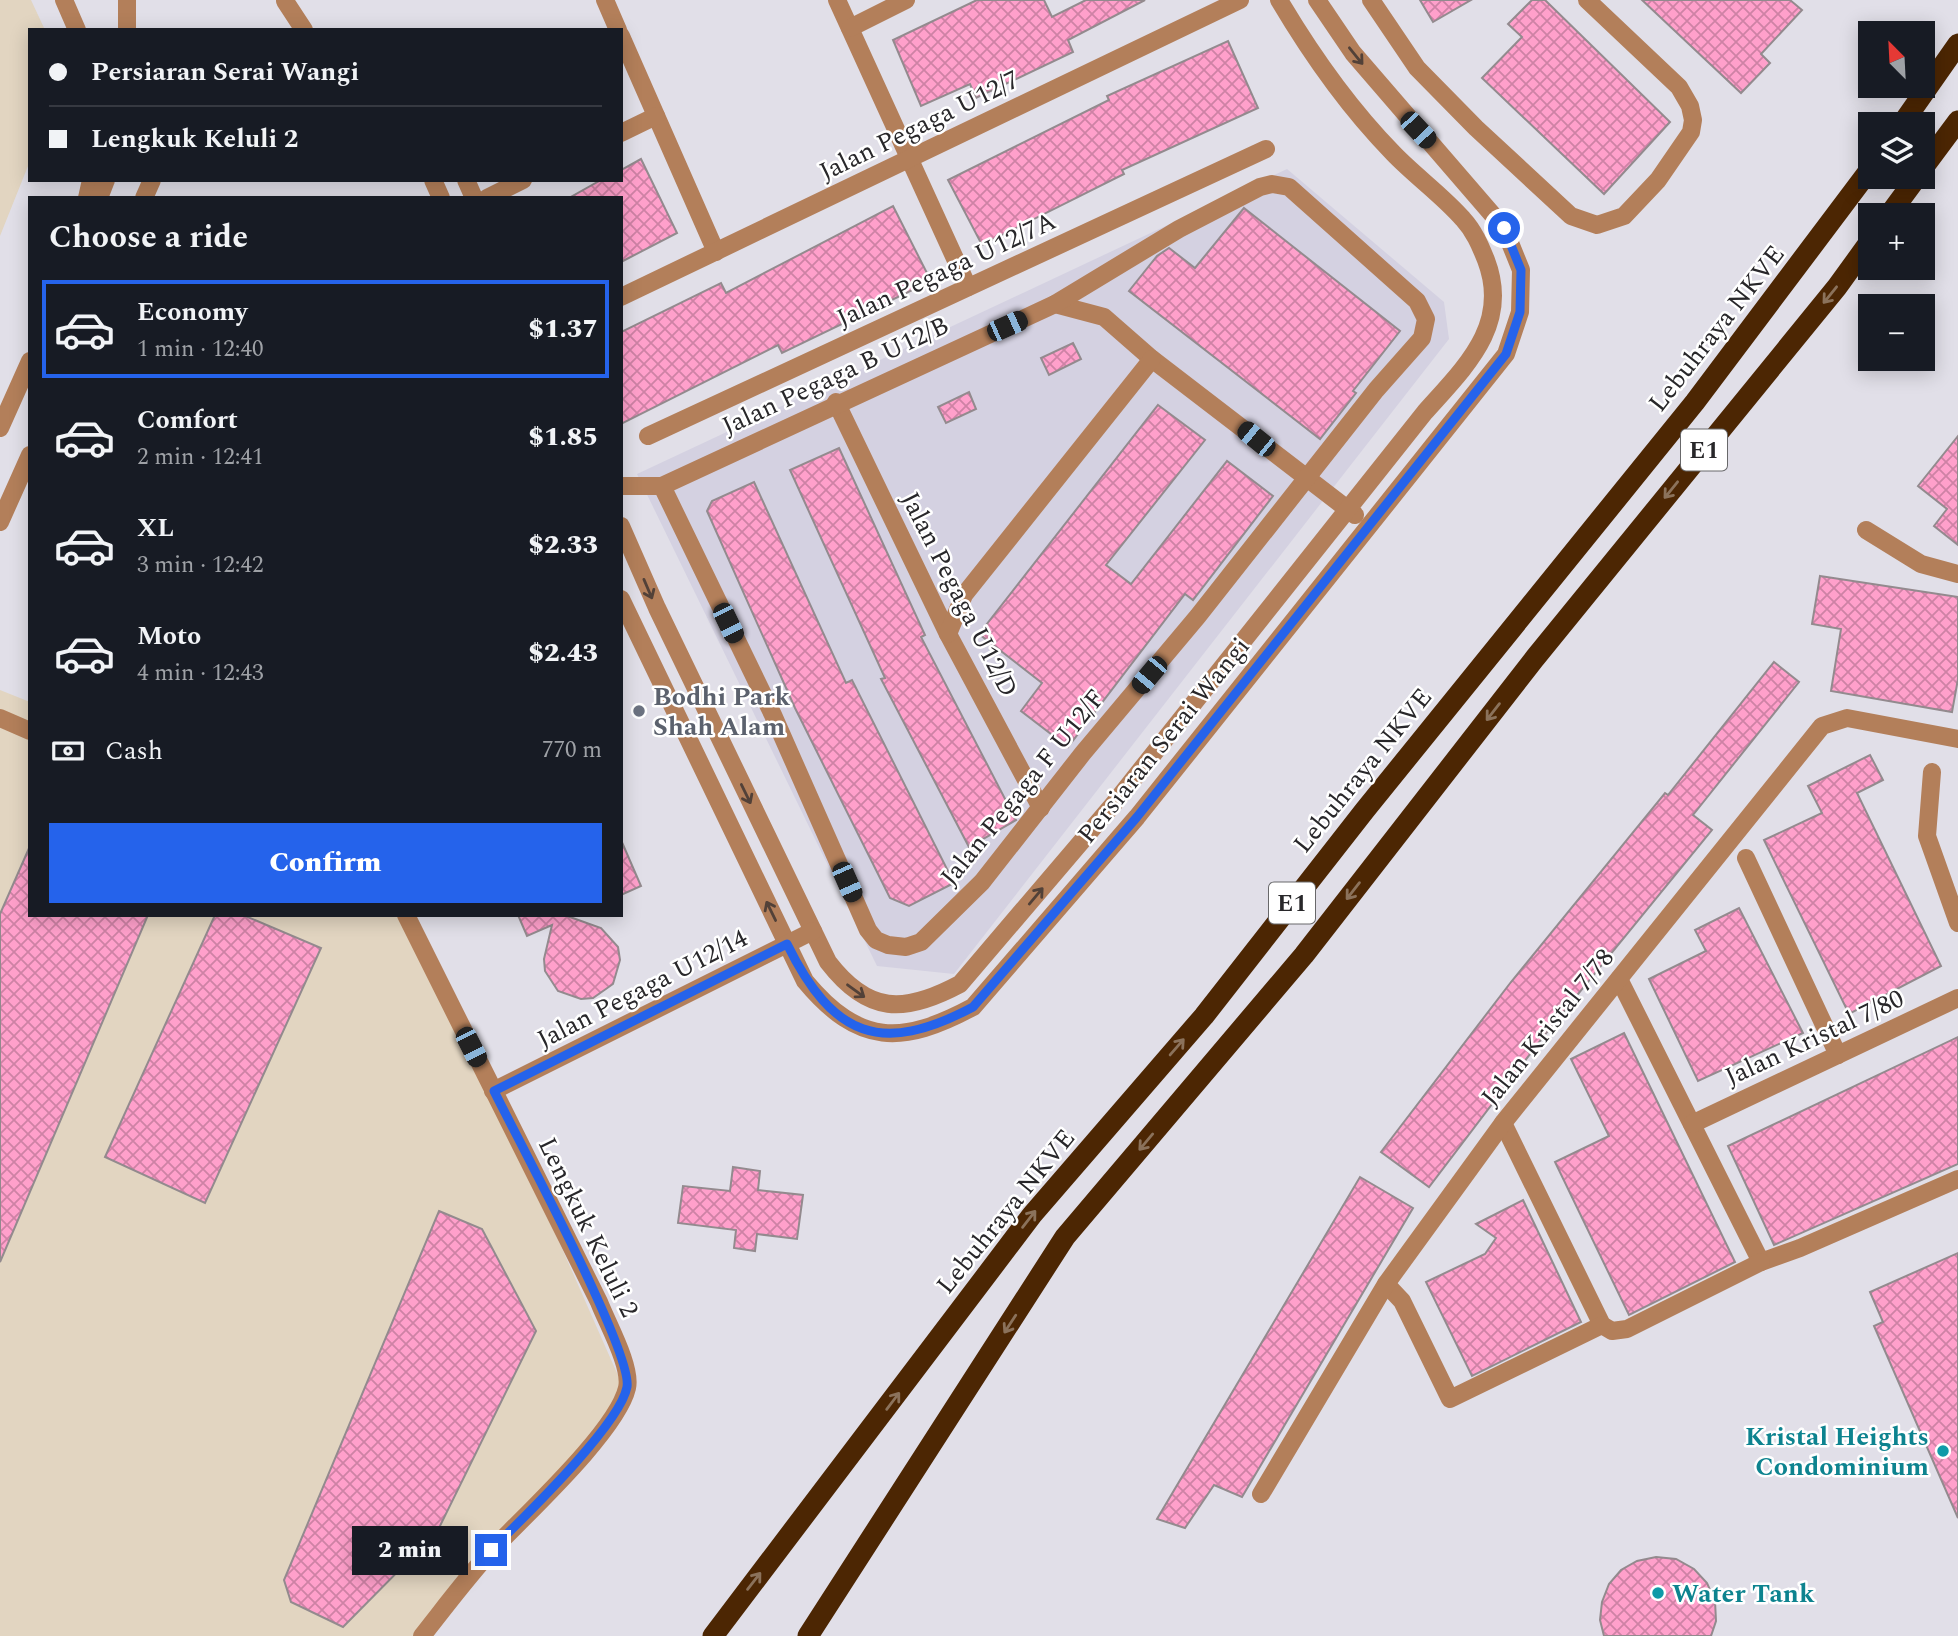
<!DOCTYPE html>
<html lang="en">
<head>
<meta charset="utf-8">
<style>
  :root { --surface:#171b24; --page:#242831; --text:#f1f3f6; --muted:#9ea1a6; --line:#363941; --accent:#2563eb }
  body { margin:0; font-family:Spectral,serif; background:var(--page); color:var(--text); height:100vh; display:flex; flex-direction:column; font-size:26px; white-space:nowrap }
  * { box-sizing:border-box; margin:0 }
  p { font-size:23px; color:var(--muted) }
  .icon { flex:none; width:38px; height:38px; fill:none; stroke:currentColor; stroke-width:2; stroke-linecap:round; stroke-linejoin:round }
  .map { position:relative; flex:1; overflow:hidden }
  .sheet { position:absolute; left:28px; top:196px; width:595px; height:721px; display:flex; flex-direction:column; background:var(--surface); border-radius:0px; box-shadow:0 4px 18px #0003 }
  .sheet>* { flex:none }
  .top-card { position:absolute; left:28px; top:28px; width:595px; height:154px; border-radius:0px; box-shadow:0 4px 18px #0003; display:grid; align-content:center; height:154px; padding:0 21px; background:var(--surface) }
  .needle { width:46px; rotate:336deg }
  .buttons { position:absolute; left:1858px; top:21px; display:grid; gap:14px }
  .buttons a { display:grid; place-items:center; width:77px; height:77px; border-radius:0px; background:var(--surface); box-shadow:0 4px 18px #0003; font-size:35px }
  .end { position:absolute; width:32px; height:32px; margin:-16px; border:9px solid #2563eb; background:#fff; box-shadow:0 0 0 4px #fff }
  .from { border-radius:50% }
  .bubble { position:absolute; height:49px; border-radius:0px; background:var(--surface); box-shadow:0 4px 18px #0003; font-size:23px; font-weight:800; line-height:49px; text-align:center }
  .car { position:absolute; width:21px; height:42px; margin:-21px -10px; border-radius:9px; box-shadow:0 0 5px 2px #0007; background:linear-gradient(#222 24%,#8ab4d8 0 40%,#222 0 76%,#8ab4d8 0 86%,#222 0) }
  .top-card b { display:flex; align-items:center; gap:24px; height:66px; font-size:26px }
  .top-card b+b { border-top:2px solid var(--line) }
  .top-card i { width:18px; height:18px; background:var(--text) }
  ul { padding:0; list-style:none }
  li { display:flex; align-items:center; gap:21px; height:98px; margin:0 14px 10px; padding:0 7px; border:4px solid transparent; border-radius:0px }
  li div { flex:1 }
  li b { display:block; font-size:26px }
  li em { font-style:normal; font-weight:800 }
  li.active { border-color:var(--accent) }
  li>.icon { width:63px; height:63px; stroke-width:1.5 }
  h2 { padding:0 21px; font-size:32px; line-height:84px }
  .pay { display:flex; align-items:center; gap:18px; height:77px; padding:0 21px; font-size:26px }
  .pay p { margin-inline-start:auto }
  .button { display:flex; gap:14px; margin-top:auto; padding:14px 21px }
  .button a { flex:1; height:80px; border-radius:0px; background:var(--accent); color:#fff; font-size:28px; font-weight:800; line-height:80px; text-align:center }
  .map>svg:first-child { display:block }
  .built { fill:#d4d1e1 }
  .industrial { fill:#e2d5c1 }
  .building { fill:url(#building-cross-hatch); stroke:#938a8e; stroke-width:2 }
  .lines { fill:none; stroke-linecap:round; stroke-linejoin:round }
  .minor { stroke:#b37f5a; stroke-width:18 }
  .highway { stroke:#4c2603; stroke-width:21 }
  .oneway { stroke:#524138 }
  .oneway2 { stroke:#8b725b }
  .route { stroke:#2563eb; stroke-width:9 }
  .worship-dot { fill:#6b7280; stroke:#fff; stroke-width:2.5 }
  .culture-dot { fill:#0f9aa8; stroke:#fff; stroke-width:2.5 }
  .labels { text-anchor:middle; stroke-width:5; stroke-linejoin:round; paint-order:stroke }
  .shield { fill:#fff; stroke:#68686a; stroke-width:2 }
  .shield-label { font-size:24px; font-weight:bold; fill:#28272a }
  .street-label { font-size:26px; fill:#28272a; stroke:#fff }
  .worship-label { font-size:26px; font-weight:bold; fill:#5b616d; stroke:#fff; text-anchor:start }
  .culture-label { font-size:26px; font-weight:bold; fill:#0d838f; stroke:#fff; text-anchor:end }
</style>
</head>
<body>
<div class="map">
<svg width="1958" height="1636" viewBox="0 0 1958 1636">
  <defs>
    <pattern id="building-cross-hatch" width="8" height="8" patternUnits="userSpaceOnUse" patternTransform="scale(1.75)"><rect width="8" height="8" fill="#ffa0cb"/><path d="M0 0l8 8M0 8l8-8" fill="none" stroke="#ce82a5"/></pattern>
  </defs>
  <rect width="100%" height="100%" fill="#e1dfe8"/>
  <polygon class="built" points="1287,169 1444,302 1449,339 954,974 877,966 637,474"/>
  <g class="industrial">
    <polygon points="0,0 31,0 45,30 30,30 30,161 0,236"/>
    <polygon points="0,690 30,702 30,915 415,915 624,1389 433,1636 0,1636"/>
  </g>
  <g class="building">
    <polygon points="977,0 1044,0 1052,17 1086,0 1145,0 1068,40 1073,52 976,98 970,84 921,106 893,40"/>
    <polygon points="1420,0 1471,0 1433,22"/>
    <polygon points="1532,0 1545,0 1670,122 1604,194 1482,78 1522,37 1508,24"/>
    <polygon points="1642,0 1790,0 1802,10 1761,54 1770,63 1741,93"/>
    <polygon points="1228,41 1258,108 1122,170 1124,174 982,245 948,180 1109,100 1107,96"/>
    <polygon points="641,159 677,233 621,262 621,198 569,198 601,180 621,180 621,170"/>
    <polygon points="893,206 931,281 782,353 778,345 621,424 621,332 721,283 726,293"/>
    <polygon points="1244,208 1400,331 1353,391 1356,393 1320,439 1129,291 1157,256 1169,248 1195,268"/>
    <polygon points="1073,343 1081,359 1049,375 1041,358"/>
    <polygon points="969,392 976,409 946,423 938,407"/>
    <polygon points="1158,405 1205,440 1106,565 1131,584 1227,461 1273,496 1193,600 1185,594 1068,747 1021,711 1042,683 979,634"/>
    <polygon points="1958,436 1958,545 1934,526 1947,509 1918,486"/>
    <polygon points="839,448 925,635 921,637 1016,820 969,847 881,679 885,678 790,470"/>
    <polygon points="754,482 846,683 852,680 954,883 909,906 890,898 795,708 707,511 712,501"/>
    <polygon points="1820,576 1958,597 1958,679 1952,712 1831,691 1841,629 1812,624"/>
    <polygon points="1774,662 1799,682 1693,815 1712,830 1543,1037 1429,1187 1381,1152 1511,982 1665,793 1668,795"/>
    <polygon points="1870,755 1883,780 1857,793 1941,966 1849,1014 1764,840 1822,813 1808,786"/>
    <polygon points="621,840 641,886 621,895"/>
    <polygon points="30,846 30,915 148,915 0,1262 0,914"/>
    <polygon points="1739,908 1803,1033 1698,1081 1649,979 1706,951 1695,930"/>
    <polygon points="215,915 243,915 321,948 205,1203 105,1157"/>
    <polygon points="518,915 574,915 570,917 601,928 618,947 620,960 613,984 593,998 581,999 558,991 545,971 544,959 552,925 527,936"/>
    <polygon points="1624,1033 1735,1262 1629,1315 1555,1162 1609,1136 1571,1059"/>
    <polygon points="1958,1037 1958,1164 1774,1245 1728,1146"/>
    <polygon points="733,1167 760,1171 758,1190 803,1195 797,1239 757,1234 755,1251 734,1248 736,1230 678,1223 683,1186 730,1191"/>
    <polygon points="1360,1177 1413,1208 1242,1497 1214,1485 1185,1528 1157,1519"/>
    <polygon points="1523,1200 1581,1322 1472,1376 1426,1282 1485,1254 1496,1238 1476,1224"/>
    <polygon points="439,1211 482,1229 536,1331 437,1532 343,1627 291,1602 284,1580"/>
    <polygon points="1958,1253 1958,1518 1874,1326 1883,1322 1870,1292"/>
    <polygon points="1656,1557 1676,1559 1694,1569 1707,1583 1715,1601 1716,1621 1711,1636 1604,1636 1600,1620 1602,1602 1609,1584 1621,1570 1637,1561"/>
  </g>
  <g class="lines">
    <g class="minor">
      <polyline points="64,0 77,30"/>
      <polyline points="605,0 618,30"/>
      <polyline points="837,0 968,287"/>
      <polyline points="1371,0 1417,68 1476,128 1571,216 1597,225 1624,216 1658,180 1691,132 1693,120 1690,106 1679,87 1587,0"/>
      <polyline points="285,1 304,30"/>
      <polyline points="850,28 906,0"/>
      <polyline points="127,30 127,0"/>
      <polyline points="621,36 716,252"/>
      <polyline points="621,133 656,116"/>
      <polyline points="433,180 441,198"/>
      <polyline points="466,180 474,198"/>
      <polyline points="87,198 91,180"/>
      <polyline points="99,198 106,180"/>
      <polyline points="144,198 152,180"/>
      <polyline points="487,198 523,180"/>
      <polyline points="621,297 1240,0"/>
      <polyline points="1055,304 1104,317 1152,359 1355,515"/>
      <polyline points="836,402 948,634 1041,808"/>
      <polyline points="0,428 30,361"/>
      <polyline points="648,436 1266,149"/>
      <polyline points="621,486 662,486 1055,304 1179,229 1260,187 1272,184 1289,187 1417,301 1426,319 1422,338 1376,390 1198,616 1083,753 982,882 921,942 906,947 888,945 876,940 868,930 773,715 662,486"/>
      <polyline points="0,522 30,455"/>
      <path d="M621,526L657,608L828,962C868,1014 904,1014 960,984L1116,801L1425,412C1465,367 1511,325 1486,260C1480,245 1474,231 1463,219C1442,195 1415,176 1393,153C1349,108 1311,54 1279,0"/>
      <polyline points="1866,530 1921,564 1958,574"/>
      <path d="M621,599L805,981C859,1046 902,1045 973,1007L1137,817L1506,354L1520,312L1521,270L1504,228L1353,53L1317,0"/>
      <polyline points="948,634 964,595 1152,359"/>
      <polyline points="0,718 30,731"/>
      <polyline points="1932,772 1927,836 1958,923"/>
      <polyline points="1746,858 1838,1055"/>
      <path d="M406,915L599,1302C607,1323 632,1367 627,1388C617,1431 525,1515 493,1549C468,1576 445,1607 422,1636"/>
      <polyline points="1619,979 1761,1262 1800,1248 1958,1179"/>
      <polyline points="493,1091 813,931"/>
      <polyline points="1503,1123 1602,1325 1612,1331 1627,1329 1761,1262"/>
      <polyline points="1692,1124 1958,998"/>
      <polyline points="1386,1284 1402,1301 1450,1399 1602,1325"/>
      <polyline points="1261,1494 1386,1284 1503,1123 1822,726 1847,718 1958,739"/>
    </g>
    <g class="highway">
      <polyline points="1902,124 1958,44"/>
      <polyline points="1923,168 1958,121"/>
      <polyline points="1889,215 1917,177"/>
      <polyline points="713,1636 1032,1215 1204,1016 1365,810 1695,402 1871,168"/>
      <polyline points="808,1636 1065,1237 1304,955 1535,658 1837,287 1871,240"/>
    </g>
  </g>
  <defs><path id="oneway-shaft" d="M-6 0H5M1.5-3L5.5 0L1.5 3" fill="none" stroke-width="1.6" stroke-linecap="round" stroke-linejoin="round" transform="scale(1.75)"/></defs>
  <g class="oneway">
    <use href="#oneway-shaft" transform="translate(1356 56) rotate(51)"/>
    <use href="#oneway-shaft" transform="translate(648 589) rotate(67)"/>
    <use href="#oneway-shaft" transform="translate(746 794) rotate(64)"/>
    <use href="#oneway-shaft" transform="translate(1036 896) rotate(-50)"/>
    <use href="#oneway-shaft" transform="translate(771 911) rotate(-116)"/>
    <use href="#oneway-shaft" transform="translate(856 991) rotate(36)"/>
  </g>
  <g class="oneway2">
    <use href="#oneway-shaft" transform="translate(1830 295) rotate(129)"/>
    <use href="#oneway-shaft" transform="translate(1671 490) rotate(129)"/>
    <use href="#oneway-shaft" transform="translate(1493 712) rotate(128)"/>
    <use href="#oneway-shaft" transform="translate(1353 891) rotate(128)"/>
    <use href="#oneway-shaft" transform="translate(1177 1047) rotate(-49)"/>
    <use href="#oneway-shaft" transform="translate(1146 1142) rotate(130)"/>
    <use href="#oneway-shaft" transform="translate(1029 1219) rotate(-52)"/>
    <use href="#oneway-shaft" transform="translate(1010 1324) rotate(123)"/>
    <use href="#oneway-shaft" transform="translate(893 1401) rotate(-53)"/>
    <use href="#oneway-shaft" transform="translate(754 1581) rotate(-52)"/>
  </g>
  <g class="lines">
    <path class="route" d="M491,1550C521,1520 620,1425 627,1387C633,1352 516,1136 494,1091L787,944C833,1037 881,1056 973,1007L1137,817L1506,354L1520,312L1521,270L1504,228"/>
  </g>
  <circle class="worship-dot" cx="639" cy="711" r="7"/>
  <g class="culture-dot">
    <circle cx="1943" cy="1451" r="7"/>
    <circle cx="1658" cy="1593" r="7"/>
  </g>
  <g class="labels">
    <g class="shield">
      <rect x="1681" y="429.5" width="46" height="41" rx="5"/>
      <rect x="1269" y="882.5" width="46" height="41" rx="5"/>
    </g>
    <g class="shield-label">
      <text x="1704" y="458">E1</text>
      <text x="1292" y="911">E1</text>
    </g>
    <g class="street-label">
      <text transform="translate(919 125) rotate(-26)" y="9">Jalan Pegaga U12/7</text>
      <text transform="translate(946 269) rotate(-25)" y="9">Jalan Pegaga U12/7A</text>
      <text transform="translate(1716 328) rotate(-52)" y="9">Lebuhraya NKVE</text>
      <text transform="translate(835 375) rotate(-25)" y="9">Jalan Pegaga B U12/B</text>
      <text transform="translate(960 594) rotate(63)" y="9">Jalan Pegaga U12/D</text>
      <text transform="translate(1163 740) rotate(-51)" y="9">Persiaran Serai Wangi</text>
      <text transform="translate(1362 770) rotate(-51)" y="9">Lebuhraya NKVE</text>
      <text transform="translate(1022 787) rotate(-51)" y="9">Jalan Pegaga F U12/F</text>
      <text transform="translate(642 988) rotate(-27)" y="9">Jalan Pegaga U12/14</text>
      <text transform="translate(1547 1027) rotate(-51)" y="9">Jalan Kristal 7/78</text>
      <text transform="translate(1814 1037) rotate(-25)" y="9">Jalan Kristal 7/80</text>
      <text transform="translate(1005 1211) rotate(-51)" y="9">Lebuhraya NKVE</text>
      <text transform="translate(589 1227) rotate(64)" y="9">Lengkuk Keluli 2</text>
    </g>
    <g class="worship-label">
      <text x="653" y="705">Bodhi Park<tspan x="653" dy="30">Shah Alam</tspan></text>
    </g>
    <g class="culture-label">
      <text x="1929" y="1445">Kristal Heights<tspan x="1929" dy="30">Condominium</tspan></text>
      <text x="1672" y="1602" text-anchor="start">Water Tank</text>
    </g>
  </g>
</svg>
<div class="buttons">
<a><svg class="needle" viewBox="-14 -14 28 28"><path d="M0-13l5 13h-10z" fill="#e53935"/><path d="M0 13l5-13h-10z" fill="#9ea1a6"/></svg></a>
<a><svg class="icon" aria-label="layers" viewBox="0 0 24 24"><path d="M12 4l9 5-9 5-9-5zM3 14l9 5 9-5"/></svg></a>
<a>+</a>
<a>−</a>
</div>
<i class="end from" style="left:1504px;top:228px"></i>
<i class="end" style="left:491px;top:1550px"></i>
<div class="bubble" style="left:352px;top:1526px;width:116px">2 min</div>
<i class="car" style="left:1418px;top:130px;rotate:137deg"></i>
<i class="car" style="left:1007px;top:326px;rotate:66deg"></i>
<i class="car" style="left:1256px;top:439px;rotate:309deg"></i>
<i class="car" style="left:728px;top:623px;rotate:154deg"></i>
<i class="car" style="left:1149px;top:675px;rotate:220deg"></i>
<i class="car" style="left:847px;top:882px;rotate:156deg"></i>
<i class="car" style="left:471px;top:1047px;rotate:153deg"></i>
<div class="top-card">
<b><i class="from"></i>Persiaran Serai Wangi</b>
<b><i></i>Lengkuk Keluli 2</b>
</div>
<section class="sheet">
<h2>Choose a ride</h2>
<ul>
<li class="active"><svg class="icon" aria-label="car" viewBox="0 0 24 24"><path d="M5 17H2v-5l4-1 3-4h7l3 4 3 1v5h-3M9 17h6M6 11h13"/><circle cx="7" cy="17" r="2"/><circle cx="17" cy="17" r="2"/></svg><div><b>Economy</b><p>1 min · 12:40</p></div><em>$1.37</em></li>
<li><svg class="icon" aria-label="car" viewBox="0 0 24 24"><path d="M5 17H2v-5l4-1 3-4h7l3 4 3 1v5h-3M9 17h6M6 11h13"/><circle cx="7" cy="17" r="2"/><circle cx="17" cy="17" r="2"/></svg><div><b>Comfort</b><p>2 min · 12:41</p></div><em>$1.85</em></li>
<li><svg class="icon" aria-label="car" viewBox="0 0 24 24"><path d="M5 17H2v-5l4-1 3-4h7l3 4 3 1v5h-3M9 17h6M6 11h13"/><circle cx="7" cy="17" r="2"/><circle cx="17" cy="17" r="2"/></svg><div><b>XL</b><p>3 min · 12:42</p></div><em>$2.33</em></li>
<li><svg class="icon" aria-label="car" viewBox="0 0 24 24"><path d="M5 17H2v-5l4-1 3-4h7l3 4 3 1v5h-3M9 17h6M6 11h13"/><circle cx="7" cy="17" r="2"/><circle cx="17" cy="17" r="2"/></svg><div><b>Moto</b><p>4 min · 12:43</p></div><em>$2.43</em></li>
</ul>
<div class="pay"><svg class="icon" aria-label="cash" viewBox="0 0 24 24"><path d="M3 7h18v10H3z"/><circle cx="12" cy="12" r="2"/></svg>Cash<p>770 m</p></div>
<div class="button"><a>Confirm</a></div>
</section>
</div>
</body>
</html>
